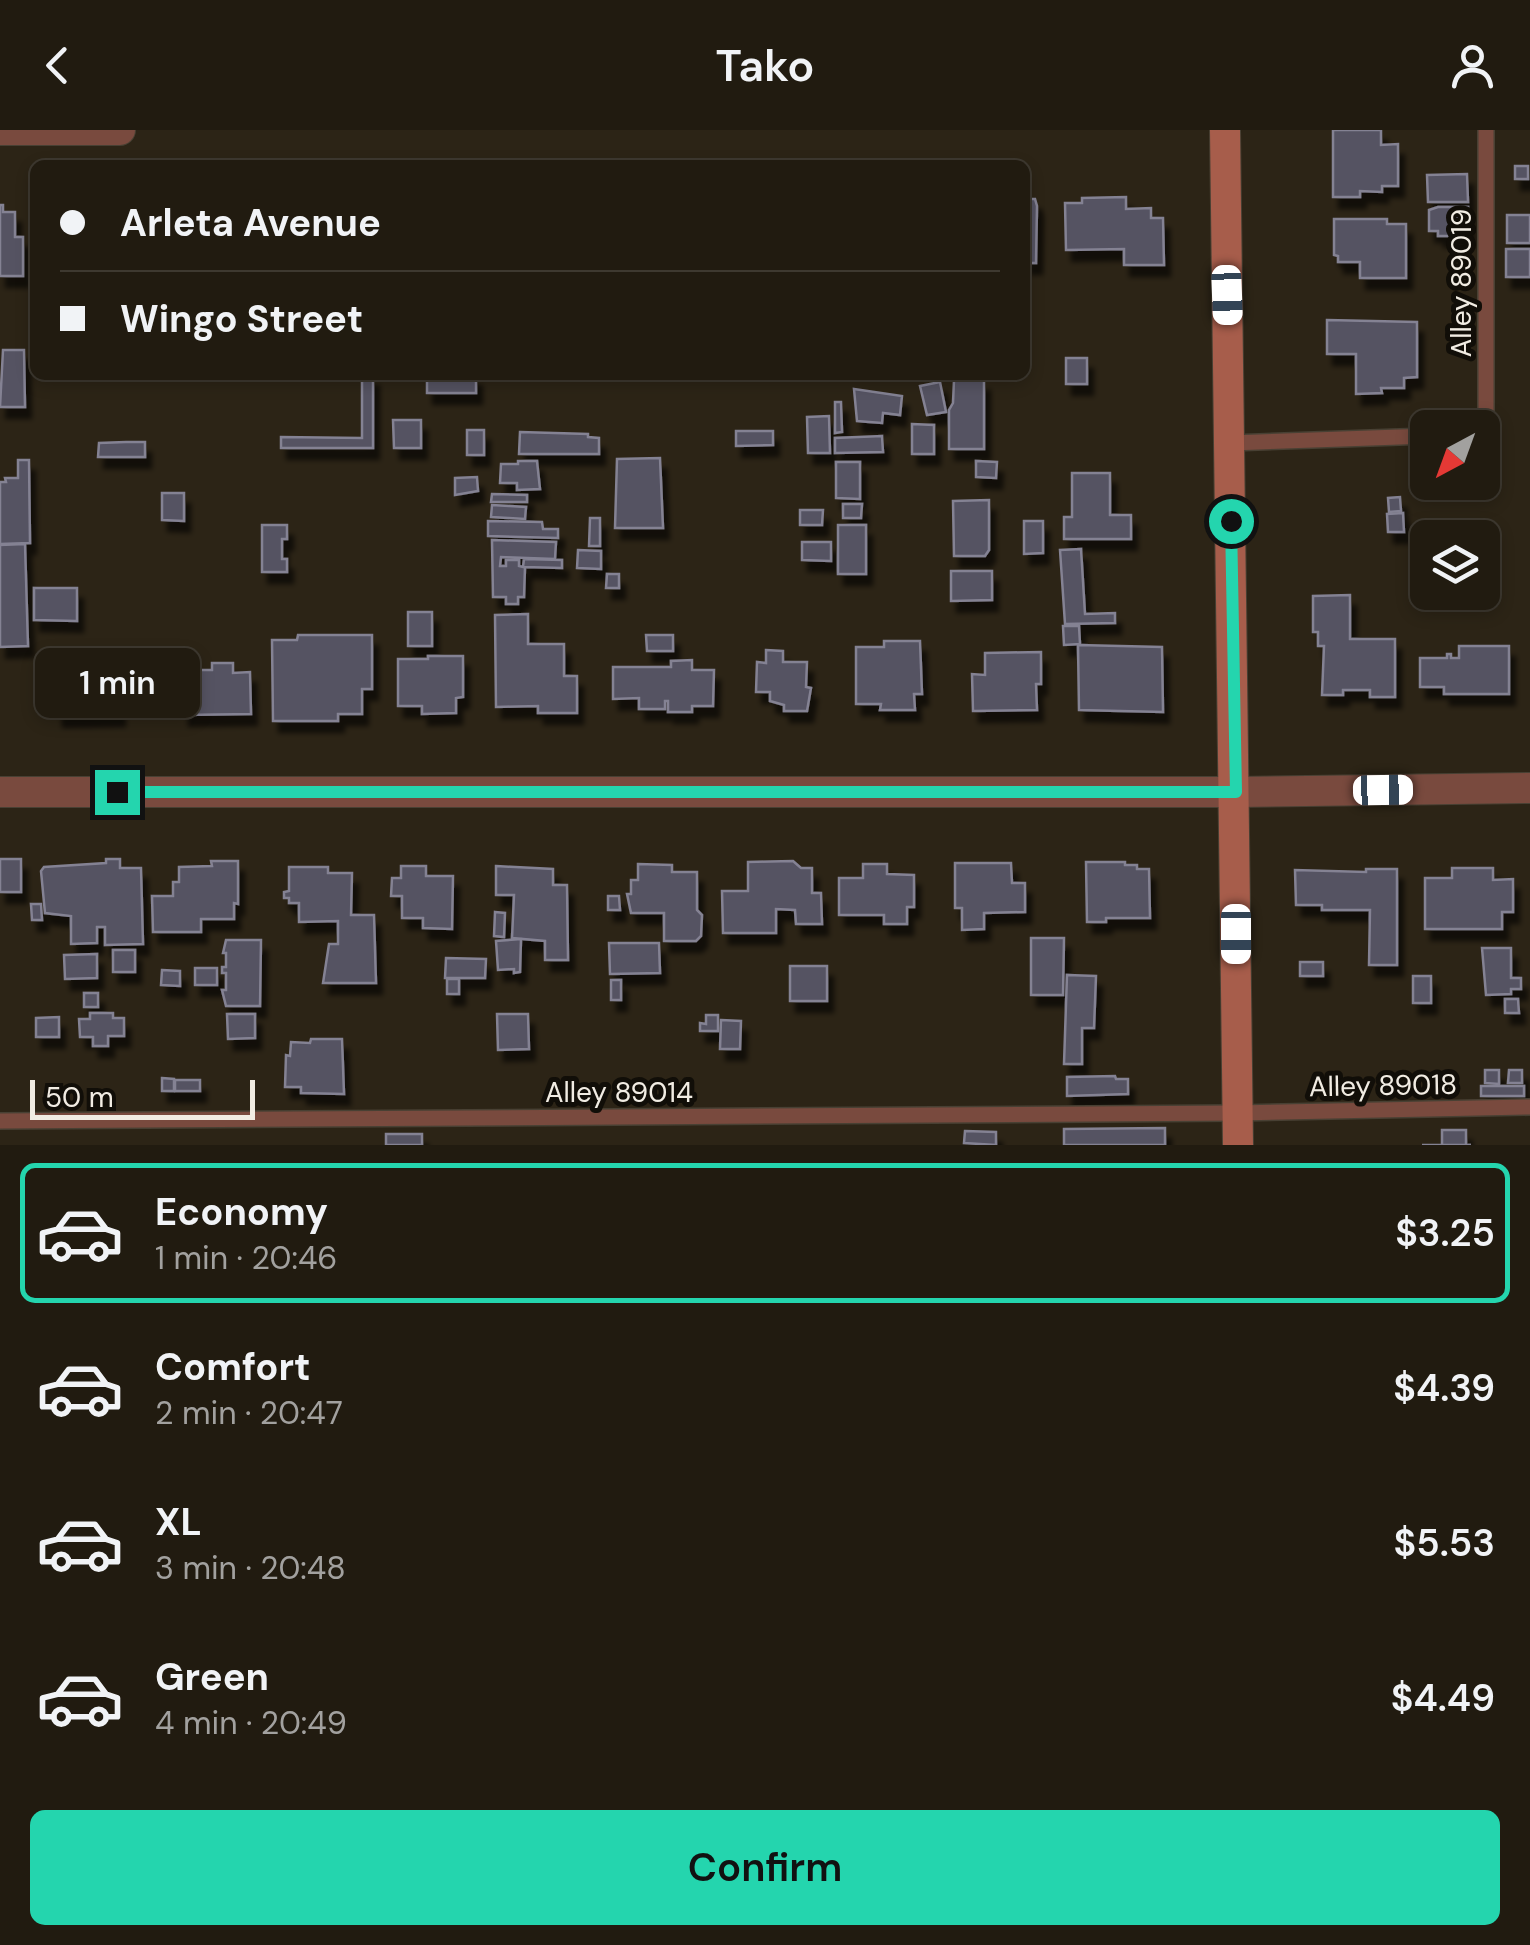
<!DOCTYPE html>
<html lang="en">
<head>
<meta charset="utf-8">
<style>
  :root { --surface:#211b10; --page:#2d281e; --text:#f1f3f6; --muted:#a2a19f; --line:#3e3930; --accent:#24d5ae }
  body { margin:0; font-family:"DM Sans",sans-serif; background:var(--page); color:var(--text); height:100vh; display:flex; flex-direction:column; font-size:38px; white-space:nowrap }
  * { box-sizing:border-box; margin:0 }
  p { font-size:32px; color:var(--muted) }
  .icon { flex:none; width:55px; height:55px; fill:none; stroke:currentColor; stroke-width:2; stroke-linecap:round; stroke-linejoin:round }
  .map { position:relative; height:1015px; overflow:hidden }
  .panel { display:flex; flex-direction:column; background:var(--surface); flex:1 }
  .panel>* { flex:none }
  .guide { position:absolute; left:30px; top:30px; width:1000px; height:220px; border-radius:15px; box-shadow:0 5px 15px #0003,0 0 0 2px var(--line); display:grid; align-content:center; height:220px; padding:0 30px; background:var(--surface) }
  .needle { width:65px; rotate:221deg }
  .buttons { position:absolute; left:1410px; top:280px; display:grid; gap:20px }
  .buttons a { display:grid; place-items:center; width:90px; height:90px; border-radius:15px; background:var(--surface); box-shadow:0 5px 15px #0003,0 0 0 2px var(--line); font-size:50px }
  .scale { position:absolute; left:30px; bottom:25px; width:225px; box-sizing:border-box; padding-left:10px; border:5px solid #f1ece3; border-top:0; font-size:28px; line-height:35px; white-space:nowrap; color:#f1ece3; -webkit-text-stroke:8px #110e08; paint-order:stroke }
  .end { position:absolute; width:45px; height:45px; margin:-22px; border:12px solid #24d5ae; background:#111; box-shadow:0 0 0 5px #111 }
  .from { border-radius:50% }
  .bubble { position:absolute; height:70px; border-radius:15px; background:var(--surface); box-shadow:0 5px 15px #0003,0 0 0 2px var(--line); font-size:32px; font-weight:600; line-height:70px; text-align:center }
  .car { position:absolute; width:30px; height:60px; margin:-30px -15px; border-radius:12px; box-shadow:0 0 8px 2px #0007; background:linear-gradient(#fff 24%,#345 0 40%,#fff 0 76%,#345 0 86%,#fff 0) }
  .guide b { display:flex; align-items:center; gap:35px; height:95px; font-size:38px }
  .guide b+b { border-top:2px solid var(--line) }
  .guide i { width:25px; height:25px; background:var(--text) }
  ul { padding:18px 0 0; list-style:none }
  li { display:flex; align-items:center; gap:30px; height:140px; margin:0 20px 15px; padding:0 10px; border:5px solid transparent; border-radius:15px }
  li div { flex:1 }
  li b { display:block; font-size:38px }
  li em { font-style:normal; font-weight:600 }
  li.selected { border-color:var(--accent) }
  li>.icon { width:90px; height:90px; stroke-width:1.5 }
  .button { display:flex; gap:20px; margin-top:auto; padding:20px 30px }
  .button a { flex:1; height:115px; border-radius:15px; background:var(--accent); color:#111; font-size:40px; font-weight:600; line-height:115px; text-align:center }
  header { display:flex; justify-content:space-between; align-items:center; height:130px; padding:0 30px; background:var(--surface); font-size:45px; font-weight:600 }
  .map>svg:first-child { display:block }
  .building { fill:#545262; stroke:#848293; stroke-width:2.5; filter:url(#shadow) }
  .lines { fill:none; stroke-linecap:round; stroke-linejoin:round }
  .service-casing { stroke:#484033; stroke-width:18 }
  .minor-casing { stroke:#484033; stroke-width:32 }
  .secondary-casing { stroke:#484033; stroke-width:32 }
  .service { stroke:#794a3e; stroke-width:15 }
  .minor { stroke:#794a3e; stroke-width:30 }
  .secondary { stroke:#a75d4b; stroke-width:30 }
  .route { stroke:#24d5ae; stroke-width:12 }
  .labels { text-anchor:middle; stroke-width:10; stroke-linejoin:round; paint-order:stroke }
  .street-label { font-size:28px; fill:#f1ece3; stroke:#110e08 }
</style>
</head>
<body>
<header><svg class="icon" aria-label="back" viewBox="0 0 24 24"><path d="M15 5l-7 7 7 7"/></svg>Tako<svg class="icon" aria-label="person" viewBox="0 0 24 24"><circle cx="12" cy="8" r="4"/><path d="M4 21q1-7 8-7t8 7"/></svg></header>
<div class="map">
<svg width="1530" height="1015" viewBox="0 0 1530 1015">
  <defs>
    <filter id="shadow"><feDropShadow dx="6" dy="11" stdDeviation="2.5" flood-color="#0009"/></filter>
  </defs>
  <rect width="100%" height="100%" fill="#2c2416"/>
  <g class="building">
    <polygon points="1333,0 1381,0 1381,15 1398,14 1398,56 1382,56 1382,62 1360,61 1360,67 1333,67"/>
    <rect x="1515" y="36" width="13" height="13"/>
    <polygon points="1467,44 1468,72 1428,72 1427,45"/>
    <polygon points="1126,67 1126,79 1151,78 1151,88 1163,88 1164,135 1124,135 1124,119 1066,120 1065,73 1082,73 1082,68"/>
    <polygon points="1025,69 1035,69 1037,76 1036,133 1025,133"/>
    <polygon points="0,75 3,75 3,82 15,82 15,107 23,107 23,146 0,146"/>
    <polygon points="1438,77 1468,77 1468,106 1438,106 1438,101 1429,101 1429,80"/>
    <rect x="1507" y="85" width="23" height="28"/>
    <polygon points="1334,89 1387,89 1387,94 1406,94 1406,148 1360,148 1360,132 1338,132 1338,126 1334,125"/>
    <rect x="1506" y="119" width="24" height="28"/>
    <polygon points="1327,190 1417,192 1417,247 1404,248 1404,258 1381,258 1382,263 1356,264 1356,224 1327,224"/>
    <polygon points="3,220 24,220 25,277 0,277"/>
    <rect x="1066" y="228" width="21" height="26"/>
    <polygon points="362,245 373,245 373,318 281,318 281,307 362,308"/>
    <rect x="427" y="245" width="49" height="18"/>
    <polygon points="954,250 984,250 984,319 949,319 949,280 953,273"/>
    <polygon points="940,252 946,282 927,285 920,256"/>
    <polygon points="854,259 902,266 900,285 883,283 882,293 857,291"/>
    <polygon points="835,272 841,272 842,302 835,303"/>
    <polygon points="829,286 830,323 808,323 807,287"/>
    <polygon points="393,290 421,290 421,318 394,318"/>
    <polygon points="912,294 934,295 934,324 912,324"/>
    <rect x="467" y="300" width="17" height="25"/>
    <polygon points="736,301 773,301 773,315 736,316"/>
    <polygon points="520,302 588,304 588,307 599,308 599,324 519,324"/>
    <polygon points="882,306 883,322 835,323 835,308"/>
    <polygon points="126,312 145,312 145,327 98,327 99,313"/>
    <polygon points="660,328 663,398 615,398 617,329"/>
    <polygon points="18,330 29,330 30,413 0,414 0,352 6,352 5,348 18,348"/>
    <polygon points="518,331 537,331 540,359 517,360 517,353 500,353 501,334 518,334"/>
    <polygon points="976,331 997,332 996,348 976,347"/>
    <polygon points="836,332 860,332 860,369 836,368"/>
    <polygon points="1072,343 1110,343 1110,385 1131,385 1131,409 1064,409 1064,387 1072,387"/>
    <polygon points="477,347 478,361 455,365 455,348"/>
    <polygon points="162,363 184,363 184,391 162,390"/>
    <polygon points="492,364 527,365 527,372 491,372"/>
    <polygon points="1400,367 1401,381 1389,382 1388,368"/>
    <polygon points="989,370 989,420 985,426 954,426 953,371"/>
    <polygon points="843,374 862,374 861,388 843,388"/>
    <polygon points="492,375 526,377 525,389 491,387"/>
    <polygon points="800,380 823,380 822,395 800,395"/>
    <polygon points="1403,383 1404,402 1388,402 1387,384"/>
    <polygon points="590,388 600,388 600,416 589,416"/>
    <polygon points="488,391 542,392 543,399 558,399 558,408 488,406"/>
    <polygon points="1024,391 1043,391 1043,423 1024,424"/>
    <polygon points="262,395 287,395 287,409 282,409 282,429 287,429 287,442 262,442"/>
    <rect x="838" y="395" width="28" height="49"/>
    <polygon points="492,410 556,412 555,429 501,427 500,436 506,436 506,430 519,430 519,436 523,437 524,429 562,430 562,438 525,437 524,467 518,467 518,474 506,474 506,467 493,467"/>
    <polygon points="802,412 831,412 831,431 802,430"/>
    <polygon points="25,414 28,516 0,517 0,415"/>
    <polygon points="1081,419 1085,484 1115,483 1115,493 1065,494 1060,420"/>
    <polygon points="578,420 601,421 601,439 577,438"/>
    <polygon points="951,441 992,441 992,470 951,471"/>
    <polygon points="607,444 619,444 619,458 606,458"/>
    <polygon points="34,458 77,458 77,491 34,490"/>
    <polygon points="1350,465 1350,509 1395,509 1395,567 1370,567 1370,560 1343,560 1343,565 1322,565 1324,516 1318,516 1318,502 1313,502 1313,466"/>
    <rect x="408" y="482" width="24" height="34"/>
    <polygon points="528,484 528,514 564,514 564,546 577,546 577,583 538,583 538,576 496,577 495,485"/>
    <polygon points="1063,496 1079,496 1080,514 1064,515"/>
    <polygon points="298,505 372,505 372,559 362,559 362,584 338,584 338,591 273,591 272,510 297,510"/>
    <polygon points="646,505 673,505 673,521 647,521"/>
    <polygon points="884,511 920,511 922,564 914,564 915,580 880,580 881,574 856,574 856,517 884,517"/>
    <polygon points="1078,515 1162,517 1163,582 1079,580"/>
    <polygon points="1459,516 1509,516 1509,564 1444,564 1444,557 1420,557 1420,528 1447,528 1447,524 1451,524 1451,528 1459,528"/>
    <polygon points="766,520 783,521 783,532 807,532 806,557 811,558 807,581 784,581 784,575 770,571 770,562 756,562 757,532 766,533"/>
    <polygon points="1041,522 1041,554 1036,554 1037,580 973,581 972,544 985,545 985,523"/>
    <polygon points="428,526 463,526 463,567 456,568 456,583 422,584 422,576 398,576 398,529 428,529"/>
    <polygon points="692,530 692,540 714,540 713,576 692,576 692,582 668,582 668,571 665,571 665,579 639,579 639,568 613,569 613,537 671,537 671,531"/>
    <polygon points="212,533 233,533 233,543 250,542 251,584 183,585 182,540 212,540"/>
    <polygon points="86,545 96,545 96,549 119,548 119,585 57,586 55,549 87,549"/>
    <rect x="0" y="729" width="21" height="33"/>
    <polygon points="106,729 120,729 120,738 141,738 143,814 105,815 105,797 97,797 97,813 71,814 71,786 45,783 41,741 44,737 106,733"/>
    <polygon points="211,731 238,731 238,774 234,773 234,789 201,789 201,802 153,802 152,766 173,766 173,752 179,752 179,737 212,736"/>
    <polygon points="793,731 801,738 812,738 812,763 821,763 822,794 796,794 795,780 776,779 776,803 723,803 722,761 748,761 748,732"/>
    <polygon points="1086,732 1125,732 1125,735 1137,735 1137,739 1149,739 1150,788 1106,788 1106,792 1087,792"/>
    <polygon points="955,733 1011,733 1012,753 1025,753 1025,782 984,783 984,799 962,800 962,778 955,778"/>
    <polygon points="638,734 672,735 672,742 697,742 697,780 702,785 701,806 696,811 664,811 664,783 631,783 627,764 631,764 631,750 638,750"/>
    <polygon points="863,734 887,734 887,744 914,745 914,777 907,777 907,794 884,794 884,785 839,785 839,748 863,748"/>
    <polygon points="401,736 426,736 426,746 453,746 452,799 423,798 423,788 402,788 402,766 391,766 392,748 401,748"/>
    <polygon points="496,736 553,739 553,755 567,755 568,830 545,830 545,811 512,808 514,765 496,765"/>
    <polygon points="289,737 328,737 328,743 352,743 351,785 374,785 376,853 323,853 329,814 338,814 338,791 299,792 299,773 289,773 289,768 284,768 284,762 289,761"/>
    <polygon points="1452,738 1493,738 1493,750 1513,749 1513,782 1502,782 1502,799 1425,799 1425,748 1452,748"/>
    <polygon points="1366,739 1397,739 1397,835 1369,835 1370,780 1322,780 1322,775 1296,775 1295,740 1366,742"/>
    <polygon points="608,766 619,766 620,780 608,780"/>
    <polygon points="31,774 41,774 42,790 32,790"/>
    <polygon points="495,782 505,783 504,807 494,806"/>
    <polygon points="1031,808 1064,808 1063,865 1031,865"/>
    <polygon points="521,809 520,842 514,843 514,839 498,840 496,811"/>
    <polygon points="226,810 261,810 260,876 226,876 222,860 226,860 226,843 222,843 222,837 226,837 226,823 223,823"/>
    <polygon points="609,813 659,813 660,843 610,844"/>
    <polygon points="1482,818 1511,818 1511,848 1521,848 1521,859 1511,859 1511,864 1486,865"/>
    <rect x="113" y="820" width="22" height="22"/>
    <polygon points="97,824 97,848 65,849 64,825"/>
    <polygon points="446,828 486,829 485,848 445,848"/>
    <rect x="1300" y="832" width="23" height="14"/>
    <rect x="790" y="836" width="37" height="35"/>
    <rect x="195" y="838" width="22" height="17"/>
    <polygon points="162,840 180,841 180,856 161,855"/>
    <polygon points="1067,845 1096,846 1094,898 1082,898 1082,934 1064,934"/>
    <rect x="1413" y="846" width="18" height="27"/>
    <rect x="447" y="849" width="12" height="15"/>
    <rect x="611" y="850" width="10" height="20"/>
    <rect x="84" y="863" width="14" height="14"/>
    <polygon points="1505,869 1518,869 1519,883 1505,883"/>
    <polygon points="90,883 113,883 113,888 124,888 124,906 108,906 108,916 93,916 93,907 80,907 79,889 90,889"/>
    <polygon points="227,884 255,884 255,908 228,909"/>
    <polygon points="497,884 528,884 529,919 498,920"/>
    <polygon points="706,885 718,885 718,901 700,901 700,893 706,894"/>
    <polygon points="59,887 59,907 36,907 36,888"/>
    <polygon points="721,890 741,891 740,919 720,919"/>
    <polygon points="311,909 342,909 344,964 301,963 301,957 285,957 286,925 290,926 291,912 310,913"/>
    <polygon points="1485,940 1499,940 1499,954 1485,953"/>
    <polygon points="1509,940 1522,940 1522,953 1508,953"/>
    <polygon points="1115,946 1116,949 1128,949 1128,964 1067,966 1067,947"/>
    <polygon points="162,948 174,949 174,961 162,961"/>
    <rect x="175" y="950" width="25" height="11"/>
    <rect x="1481" y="956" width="43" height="10"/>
    <polygon points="1165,998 1165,1015 1064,1015 1064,999"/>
    <polygon points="1442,1000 1466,1000 1466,1015 1471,1015 1422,1015 1442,1015"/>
    <polygon points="965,1001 996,1002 996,1015 964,1013"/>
    <rect x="386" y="1004" width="36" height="11"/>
  </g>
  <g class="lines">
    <g class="service-casing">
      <g id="service">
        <polyline points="1482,303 1486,303 1486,0"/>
        <polyline points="1231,313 1428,306"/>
        <polyline points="0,991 1238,983 1530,977"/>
      </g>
    </g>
    <g class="minor-casing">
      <g id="minor">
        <polyline points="0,0 120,0"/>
        <polyline points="0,662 1235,662 1530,658"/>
      </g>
    </g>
    <g class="secondary-casing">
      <polyline id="secondary" points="1225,0 1238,1015"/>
    </g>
    <use href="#service" class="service"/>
    <use href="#minor" class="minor"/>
    <use href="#secondary" class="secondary"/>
  </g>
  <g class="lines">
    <polyline class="route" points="117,662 1236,662 1231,391"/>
  </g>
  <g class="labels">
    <g class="street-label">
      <text transform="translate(1461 153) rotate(-90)" y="10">Alley 89019</text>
      <text transform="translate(1383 955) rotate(-1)" y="10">Alley 89018</text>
      <text x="619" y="972">Alley 89014</text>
    </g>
  </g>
</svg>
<div class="buttons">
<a><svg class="needle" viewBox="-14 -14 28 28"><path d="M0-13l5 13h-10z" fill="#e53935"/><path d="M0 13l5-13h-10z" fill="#a2a19f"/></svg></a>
<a><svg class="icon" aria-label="layers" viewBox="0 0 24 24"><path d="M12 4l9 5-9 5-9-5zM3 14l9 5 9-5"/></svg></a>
</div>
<div class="scale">50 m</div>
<i class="end from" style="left:1231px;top:391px"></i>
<i class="end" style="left:117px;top:662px"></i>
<div class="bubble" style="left:35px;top:518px;width:165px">1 min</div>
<i class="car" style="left:1227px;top:165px;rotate:178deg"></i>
<i class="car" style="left:1383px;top:660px;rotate:89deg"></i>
<i class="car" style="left:1236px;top:804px;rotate:180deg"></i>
<div class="guide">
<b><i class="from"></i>Arleta Avenue</b>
<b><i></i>Wingo Street</b>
</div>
</div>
<section class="panel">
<ul>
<li class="selected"><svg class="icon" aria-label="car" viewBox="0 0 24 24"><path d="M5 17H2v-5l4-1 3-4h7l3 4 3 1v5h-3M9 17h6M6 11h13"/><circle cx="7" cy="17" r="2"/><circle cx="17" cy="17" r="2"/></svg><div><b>Economy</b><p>1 min · 20:46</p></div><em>$3.25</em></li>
<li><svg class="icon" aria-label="car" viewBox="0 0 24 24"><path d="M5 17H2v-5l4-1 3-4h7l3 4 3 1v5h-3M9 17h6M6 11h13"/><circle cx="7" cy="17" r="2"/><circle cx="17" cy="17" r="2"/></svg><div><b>Comfort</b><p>2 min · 20:47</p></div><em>$4.39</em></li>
<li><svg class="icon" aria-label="car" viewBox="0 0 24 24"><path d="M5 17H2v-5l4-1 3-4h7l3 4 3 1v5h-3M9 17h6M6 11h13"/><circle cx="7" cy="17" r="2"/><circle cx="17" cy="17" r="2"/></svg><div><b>XL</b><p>3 min · 20:48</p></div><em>$5.53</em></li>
<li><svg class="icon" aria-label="car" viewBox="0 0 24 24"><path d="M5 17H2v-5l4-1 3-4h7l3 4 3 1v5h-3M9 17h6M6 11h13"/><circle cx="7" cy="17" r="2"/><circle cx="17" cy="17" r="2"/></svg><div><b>Green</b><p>4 min · 20:49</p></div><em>$4.49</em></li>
</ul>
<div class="button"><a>Confirm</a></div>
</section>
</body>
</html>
